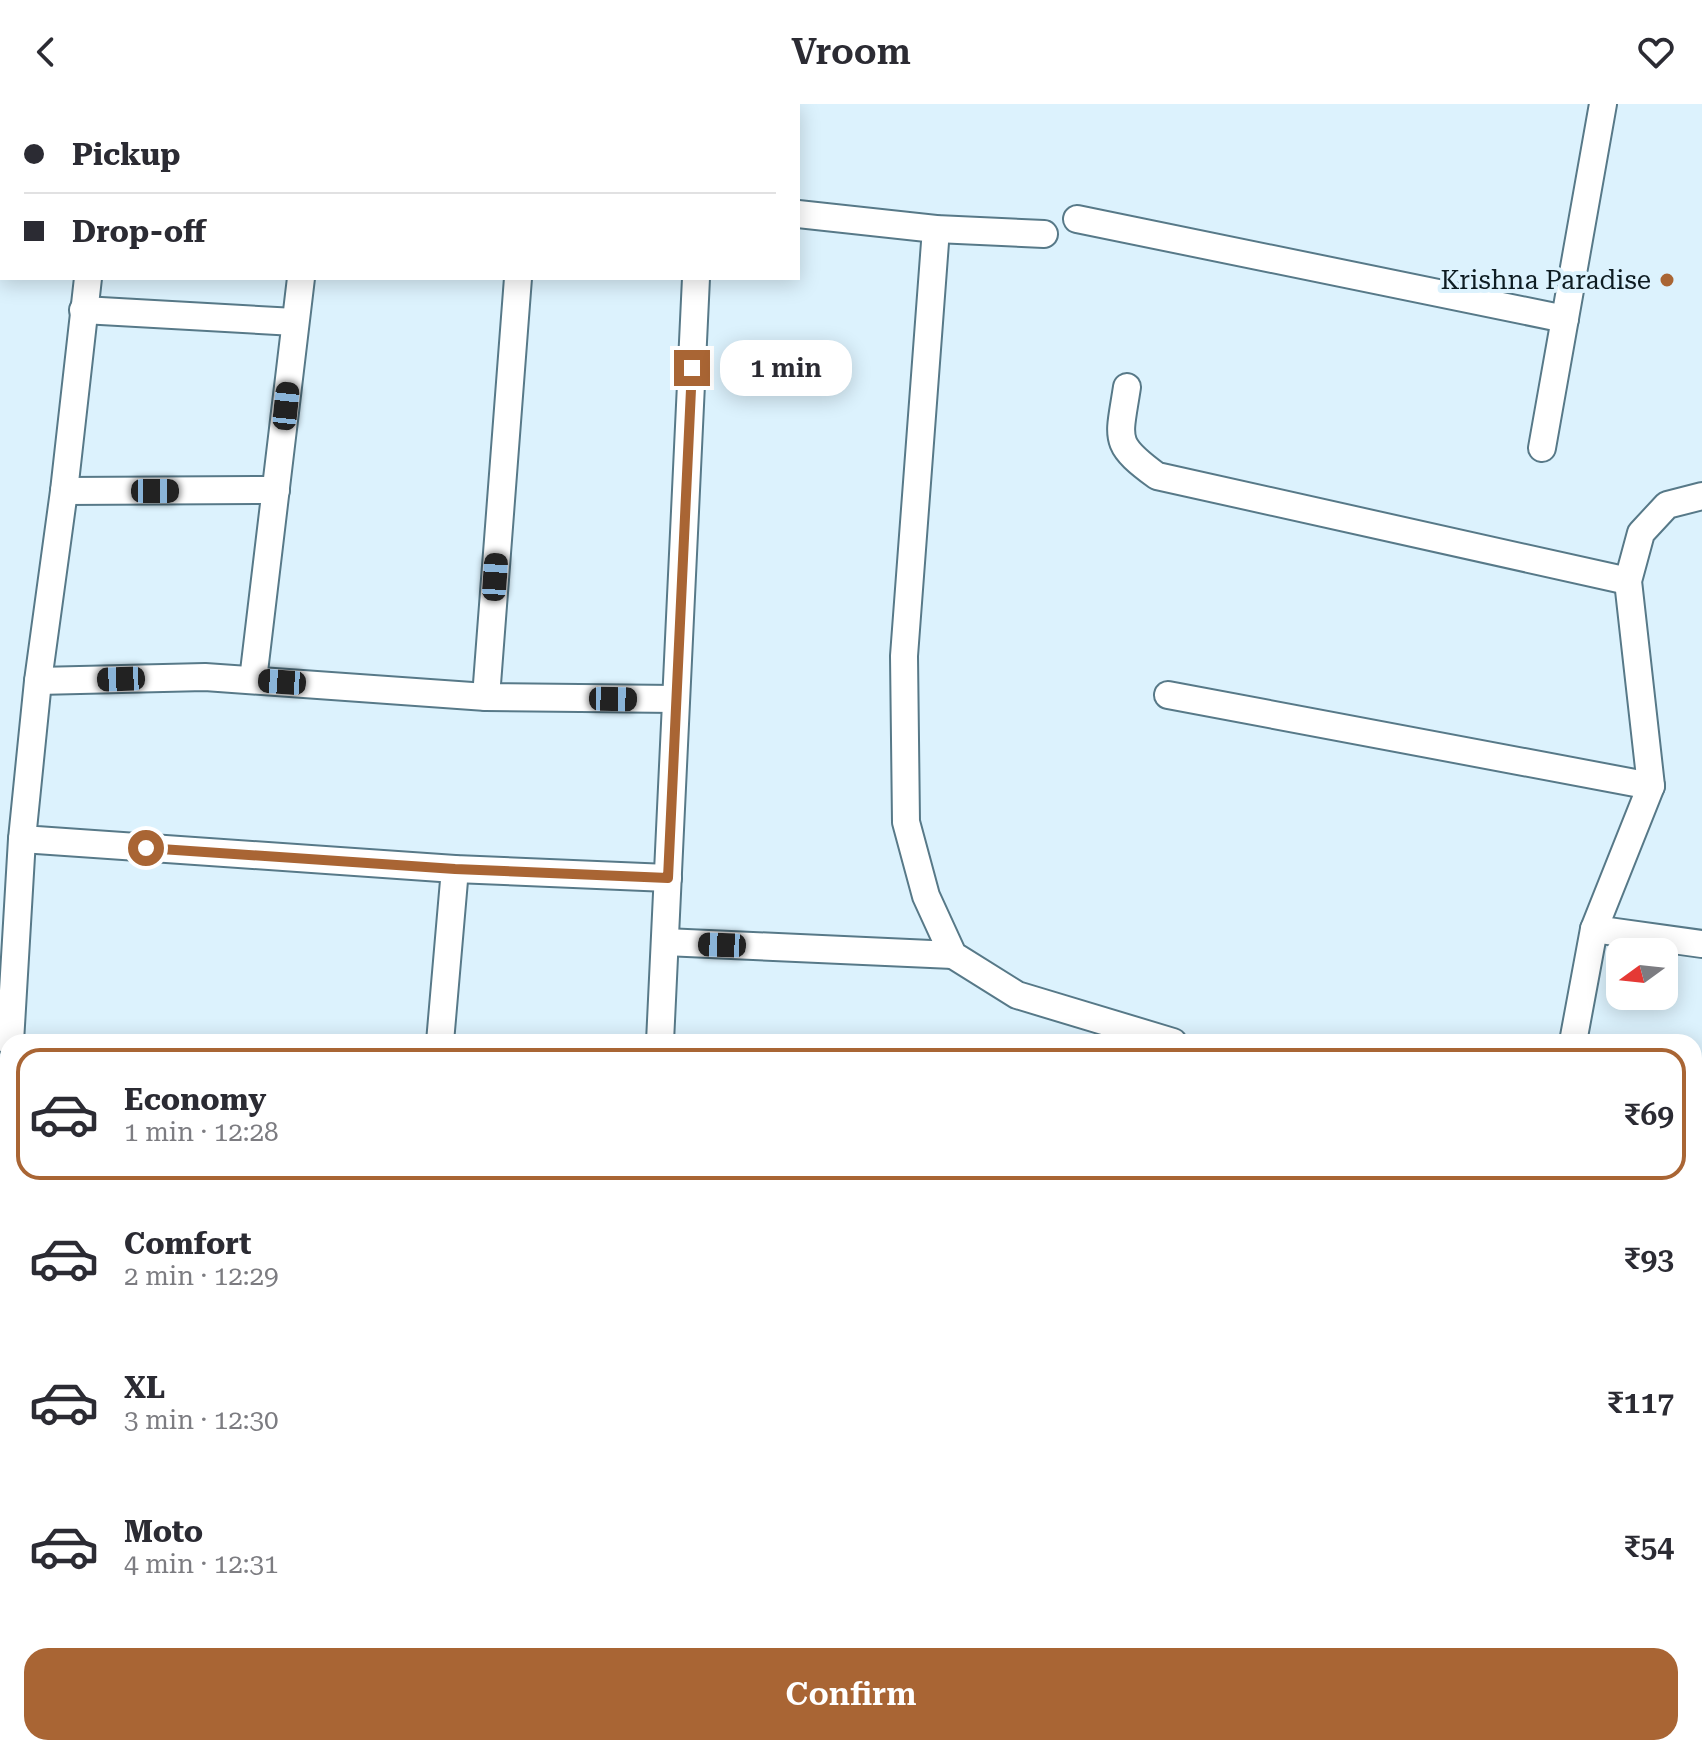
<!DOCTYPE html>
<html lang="en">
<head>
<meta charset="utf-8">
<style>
  :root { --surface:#fff; --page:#f2f2f3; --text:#2b2b33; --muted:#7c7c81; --line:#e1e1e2; --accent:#a96534 }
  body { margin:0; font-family:"Roboto Serif",serif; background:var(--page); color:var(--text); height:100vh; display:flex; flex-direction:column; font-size:30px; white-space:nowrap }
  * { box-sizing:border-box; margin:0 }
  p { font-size:26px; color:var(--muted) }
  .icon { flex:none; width:44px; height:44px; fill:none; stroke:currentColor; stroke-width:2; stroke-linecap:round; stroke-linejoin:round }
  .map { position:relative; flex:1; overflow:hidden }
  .side { position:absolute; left:0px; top:930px; width:1702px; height:722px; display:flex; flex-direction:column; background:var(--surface); border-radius:24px 24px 0 0; box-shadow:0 4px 20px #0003 }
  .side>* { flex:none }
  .guide { position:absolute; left:0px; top:0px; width:800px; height:176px; box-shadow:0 4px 20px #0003; display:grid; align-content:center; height:176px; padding:0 24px; background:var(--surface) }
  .needle { width:52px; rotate:255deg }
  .fabs { position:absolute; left:1606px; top:834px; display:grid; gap:16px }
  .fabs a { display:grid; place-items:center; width:72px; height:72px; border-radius:16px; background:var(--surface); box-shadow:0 4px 20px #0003; font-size:40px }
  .end { position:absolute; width:36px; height:36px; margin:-18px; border:10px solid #a96534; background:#fff; box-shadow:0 0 0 4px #fff }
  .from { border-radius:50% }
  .bubble { position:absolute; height:56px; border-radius:24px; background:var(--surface); box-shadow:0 4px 20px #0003; font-size:26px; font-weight:600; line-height:56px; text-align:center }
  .car { position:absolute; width:24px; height:48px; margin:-24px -12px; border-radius:10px; box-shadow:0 0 6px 2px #0007; background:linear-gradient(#222 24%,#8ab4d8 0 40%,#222 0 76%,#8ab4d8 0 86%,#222 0) }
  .guide b { display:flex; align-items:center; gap:28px; height:76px; font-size:30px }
  .guide b+b { border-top:2px solid var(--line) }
  .guide i { width:20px; height:20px; background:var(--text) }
  ul { padding:14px 0 0; list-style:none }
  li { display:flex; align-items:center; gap:24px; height:132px; margin:0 16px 12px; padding:0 8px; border:4px solid transparent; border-radius:24px }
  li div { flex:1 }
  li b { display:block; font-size:30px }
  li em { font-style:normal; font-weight:600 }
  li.current { border-color:var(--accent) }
  li>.icon { width:72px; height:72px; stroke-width:1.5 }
  .primary-button { display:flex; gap:16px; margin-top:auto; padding:16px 24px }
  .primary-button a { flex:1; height:92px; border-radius:24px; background:var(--accent); color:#fff; font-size:32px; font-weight:600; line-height:92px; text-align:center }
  header { display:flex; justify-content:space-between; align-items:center; height:104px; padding:0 24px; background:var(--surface); font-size:36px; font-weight:600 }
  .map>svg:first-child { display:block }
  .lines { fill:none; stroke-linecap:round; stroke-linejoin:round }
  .minor-casing { stroke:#577988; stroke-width:30 }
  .minor { stroke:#fff; stroke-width:26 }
  .route { stroke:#a96534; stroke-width:10 }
  .poi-dot { fill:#a96534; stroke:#dcf2fd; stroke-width:3 }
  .labels { text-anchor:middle; stroke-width:8; stroke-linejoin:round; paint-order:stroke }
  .poi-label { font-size:26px; fill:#0e1c22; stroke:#dcf2fd; text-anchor:end }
</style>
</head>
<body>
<header><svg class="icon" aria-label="back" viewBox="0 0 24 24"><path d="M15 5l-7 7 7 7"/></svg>Vroom<svg class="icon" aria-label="heart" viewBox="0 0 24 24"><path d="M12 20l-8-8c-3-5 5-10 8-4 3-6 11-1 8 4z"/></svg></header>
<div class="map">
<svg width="1702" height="1651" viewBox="0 0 1702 1651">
  <rect width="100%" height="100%" fill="#dcf2fd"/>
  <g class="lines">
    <g class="minor-casing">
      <g id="minor">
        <polyline points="110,2 110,0"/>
        <polyline points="327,2 327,0"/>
        <polyline points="705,2 705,0"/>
        <polyline points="798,110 936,125 1044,130"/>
        <polyline points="1077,115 1565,215"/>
        <polyline points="936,125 904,552 906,718 926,792 953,851 1017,891 1173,938"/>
        <polyline points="88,174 64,387 38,577 22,735 455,765 668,774"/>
        <polyline points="83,206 295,218"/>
        <path d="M1127,283C1119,336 1112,339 1157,372L1628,477"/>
        <polyline points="1542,344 1603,0"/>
        <polyline points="64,387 276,386"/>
        <polyline points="253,576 301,174"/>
        <polyline points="38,577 205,573 486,593 676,595"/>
        <polyline points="1168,591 1651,682"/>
        <polyline points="486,593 518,174"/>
        <polyline points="1594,825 1702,840"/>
        <polyline points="665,838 953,851"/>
        <polyline points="10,938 22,735"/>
        <polyline points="440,938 455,765"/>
        <polyline points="660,938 696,174"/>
        <polyline points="1573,938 1594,825 1651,682 1628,477 1641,429 1667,401 1702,392"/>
        <polyline points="1694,1019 1702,1021"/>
        <polyline points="1694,1135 1702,1136"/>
        <polyline points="0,1158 8,1158"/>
        <polyline points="1694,1286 1702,1288"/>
        <polyline points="0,1348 8,1348"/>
        <polyline points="0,1513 8,1513"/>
        <polyline points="65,1651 65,1644"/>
        <polyline points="271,1651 272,1644"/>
        <polyline points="408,1651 409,1644"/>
        <polyline points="625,1651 626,1644"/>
      </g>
    </g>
    <use href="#minor" class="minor"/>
  </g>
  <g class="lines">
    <polyline class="route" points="146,744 455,765 668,774 692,264"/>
  </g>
  <circle class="poi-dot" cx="1667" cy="176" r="8"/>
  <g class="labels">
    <g class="poi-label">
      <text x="1651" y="185">Krishna Paradise</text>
    </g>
  </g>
</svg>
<div class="fabs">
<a><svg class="needle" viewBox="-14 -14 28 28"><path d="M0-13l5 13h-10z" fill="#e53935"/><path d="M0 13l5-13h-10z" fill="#7c7c81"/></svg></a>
</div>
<i class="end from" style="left:146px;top:744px"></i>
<i class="end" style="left:692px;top:264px"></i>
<div class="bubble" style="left:720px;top:236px;width:132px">1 min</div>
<i class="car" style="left:286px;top:302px;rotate:6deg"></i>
<i class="car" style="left:155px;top:387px;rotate:90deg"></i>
<i class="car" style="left:495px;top:473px;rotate:4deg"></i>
<i class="car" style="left:121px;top:575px;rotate:268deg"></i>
<i class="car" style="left:282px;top:578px;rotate:274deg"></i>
<i class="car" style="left:613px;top:595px;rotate:91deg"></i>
<i class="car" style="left:722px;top:841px;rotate:272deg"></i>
<div class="guide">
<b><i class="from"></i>Pickup</b>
<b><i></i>Drop-off</b>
</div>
<section class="side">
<ul>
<li class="current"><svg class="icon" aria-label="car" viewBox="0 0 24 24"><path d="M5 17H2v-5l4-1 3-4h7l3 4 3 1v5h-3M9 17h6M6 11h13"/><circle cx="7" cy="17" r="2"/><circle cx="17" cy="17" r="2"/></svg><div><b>Economy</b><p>1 min · 12:28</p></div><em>₹69</em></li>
<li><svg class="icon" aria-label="car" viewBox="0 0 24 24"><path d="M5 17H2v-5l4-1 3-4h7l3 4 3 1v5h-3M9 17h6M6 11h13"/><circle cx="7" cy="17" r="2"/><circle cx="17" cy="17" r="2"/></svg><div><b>Comfort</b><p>2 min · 12:29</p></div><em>₹93</em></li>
<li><svg class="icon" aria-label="car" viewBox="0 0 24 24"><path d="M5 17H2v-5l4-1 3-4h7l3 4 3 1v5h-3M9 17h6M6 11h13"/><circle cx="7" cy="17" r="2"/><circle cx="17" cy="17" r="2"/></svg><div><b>XL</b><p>3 min · 12:30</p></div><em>₹117</em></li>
<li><svg class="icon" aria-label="car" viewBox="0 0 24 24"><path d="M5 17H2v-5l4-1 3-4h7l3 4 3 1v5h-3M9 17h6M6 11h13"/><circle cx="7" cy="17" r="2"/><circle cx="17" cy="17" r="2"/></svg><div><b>Moto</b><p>4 min · 12:31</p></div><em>₹54</em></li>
</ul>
<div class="primary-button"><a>Confirm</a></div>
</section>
</div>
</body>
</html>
